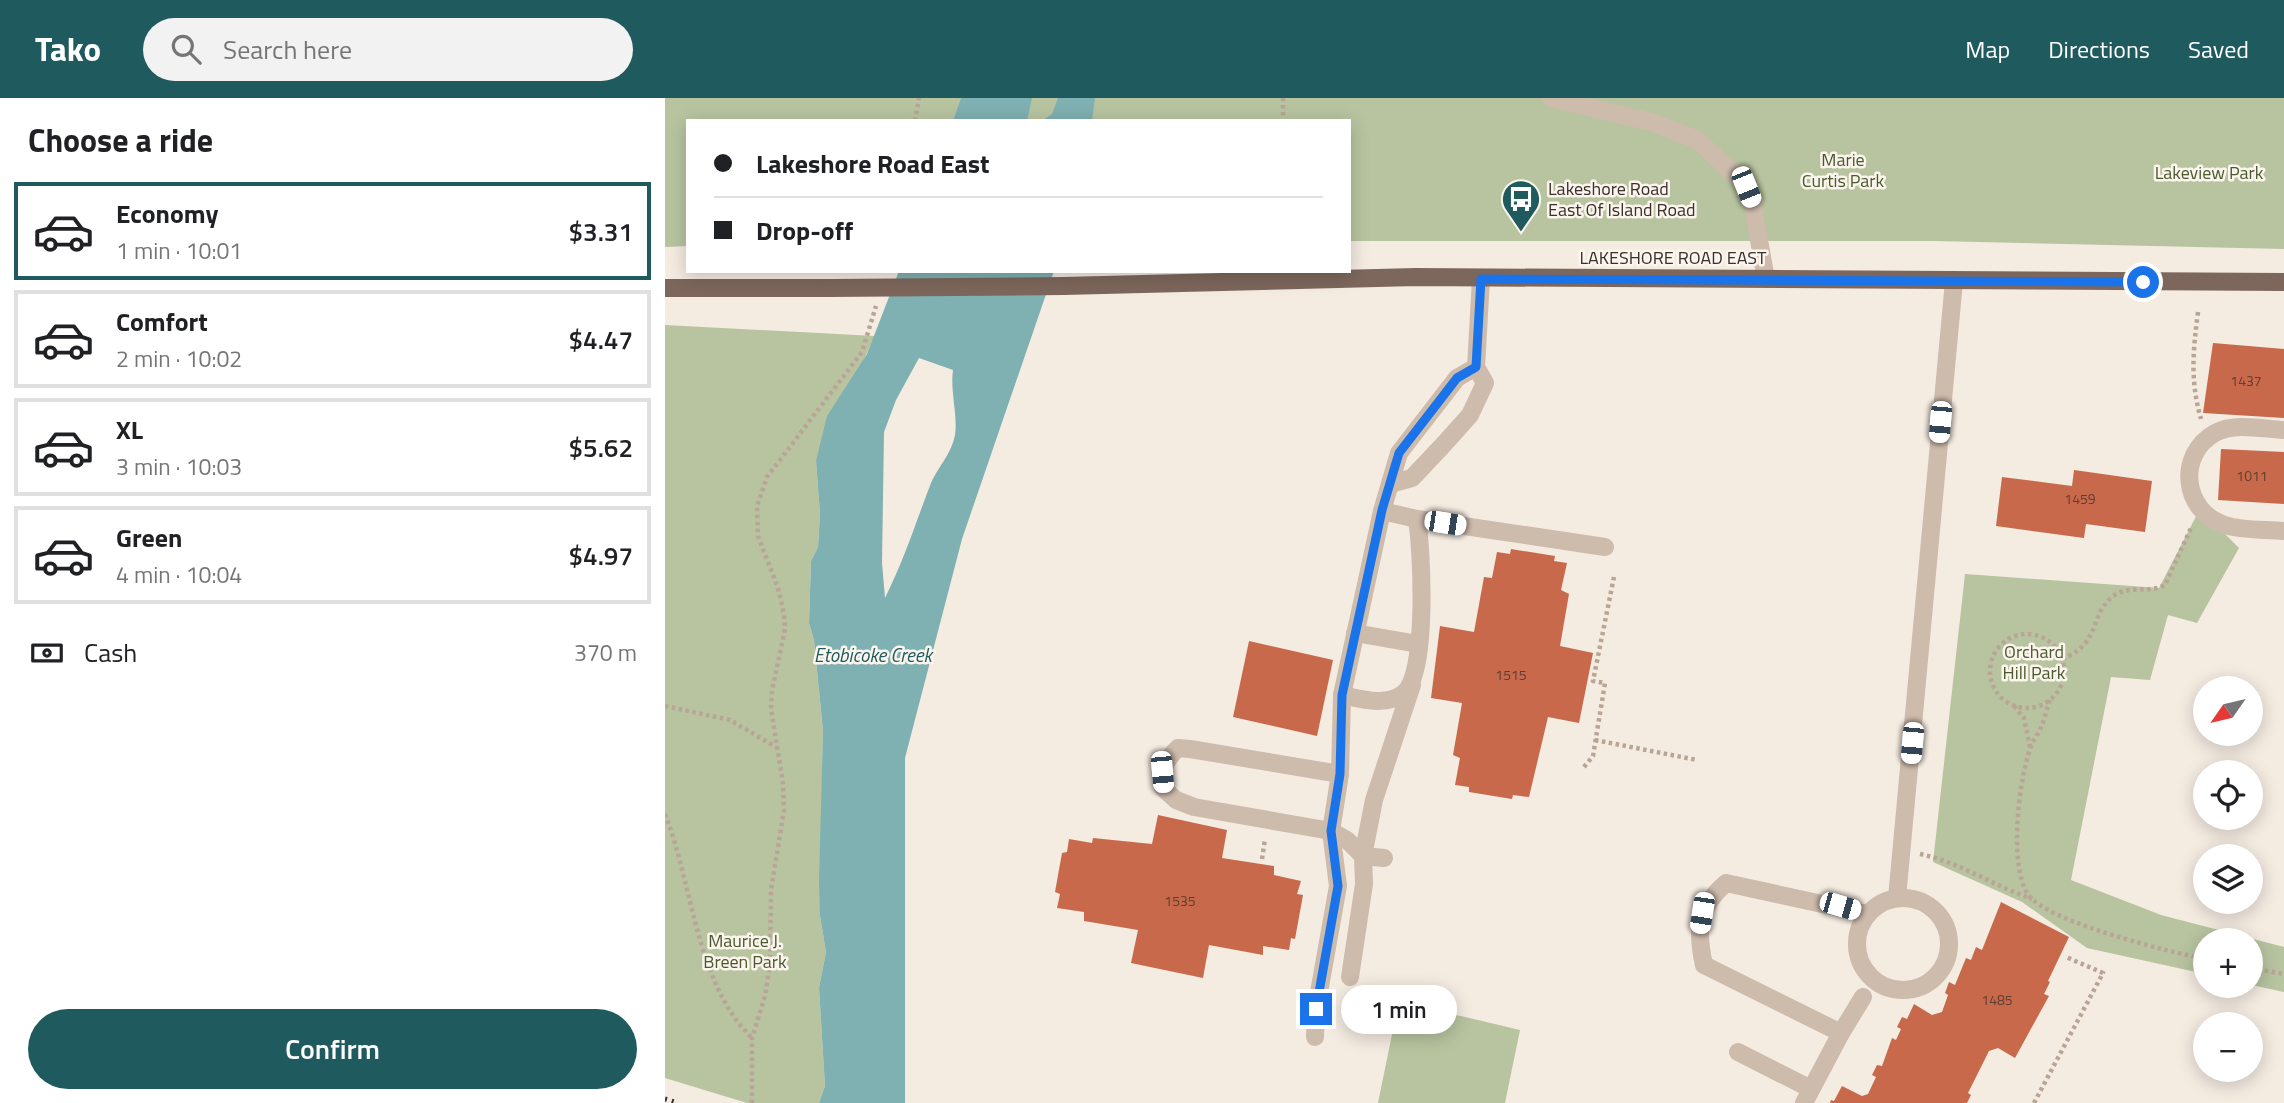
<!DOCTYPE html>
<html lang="en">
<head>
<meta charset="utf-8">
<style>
  :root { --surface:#fff; --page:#f2f2f2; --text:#202124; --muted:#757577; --line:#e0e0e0; --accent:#1f5a5e }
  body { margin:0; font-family:"Titillium Web",sans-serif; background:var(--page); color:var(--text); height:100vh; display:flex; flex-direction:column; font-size:26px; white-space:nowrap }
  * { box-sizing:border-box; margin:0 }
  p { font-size:23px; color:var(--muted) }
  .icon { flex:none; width:38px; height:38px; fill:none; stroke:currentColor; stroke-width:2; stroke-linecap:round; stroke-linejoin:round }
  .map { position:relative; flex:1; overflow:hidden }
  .details { display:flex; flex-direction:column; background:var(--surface); width:665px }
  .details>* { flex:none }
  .guide { position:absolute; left:21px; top:21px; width:665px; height:154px; border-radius:0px; box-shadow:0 4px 18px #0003; display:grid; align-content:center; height:154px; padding:0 28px; background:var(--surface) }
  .needle { width:46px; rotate:236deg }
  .fabs { position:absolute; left:1528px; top:578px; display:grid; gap:14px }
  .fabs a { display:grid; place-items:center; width:70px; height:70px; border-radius:50%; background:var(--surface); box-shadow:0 4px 18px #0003; font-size:35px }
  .end { position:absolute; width:32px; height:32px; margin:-16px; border:9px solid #1a73e8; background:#fff; box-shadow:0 0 0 4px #fff }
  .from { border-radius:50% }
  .bubble { position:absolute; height:49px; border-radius:24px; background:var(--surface); box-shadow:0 4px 18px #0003; font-size:23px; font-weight:600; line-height:49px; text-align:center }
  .car { position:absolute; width:21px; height:42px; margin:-21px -10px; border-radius:9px; box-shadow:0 0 5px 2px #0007; background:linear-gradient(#fff 24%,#345 0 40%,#fff 0 76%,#345 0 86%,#fff 0) }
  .guide b { display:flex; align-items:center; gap:24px; height:66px; font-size:26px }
  .guide b+b { border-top:2px solid var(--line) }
  .guide i { width:18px; height:18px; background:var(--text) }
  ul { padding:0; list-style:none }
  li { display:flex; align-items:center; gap:21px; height:98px; margin:0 14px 10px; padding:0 14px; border:4px solid var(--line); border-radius:0px }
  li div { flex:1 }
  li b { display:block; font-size:26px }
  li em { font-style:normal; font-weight:600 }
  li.current { border-color:var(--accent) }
  li>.icon { width:63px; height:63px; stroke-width:1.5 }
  h2 { padding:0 28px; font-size:32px; line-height:84px }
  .pay { display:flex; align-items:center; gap:18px; height:77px; padding:0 28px; font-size:26px }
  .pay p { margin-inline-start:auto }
  .button { display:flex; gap:14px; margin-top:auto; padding:14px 28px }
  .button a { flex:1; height:80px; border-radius:42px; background:var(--accent); color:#fff; font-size:28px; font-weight:600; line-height:80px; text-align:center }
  header { display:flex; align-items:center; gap:42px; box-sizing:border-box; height:98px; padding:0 35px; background:var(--accent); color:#fff }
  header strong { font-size:33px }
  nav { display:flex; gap:38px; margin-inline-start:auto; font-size:24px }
  .search { width:490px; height:63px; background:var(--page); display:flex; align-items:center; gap:18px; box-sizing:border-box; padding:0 24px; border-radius:38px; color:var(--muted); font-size:26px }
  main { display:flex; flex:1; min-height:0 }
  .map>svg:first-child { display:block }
  .green { fill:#b8c4a0 }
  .water { fill:#7fb0b2; fill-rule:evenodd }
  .building { fill:#c8694b }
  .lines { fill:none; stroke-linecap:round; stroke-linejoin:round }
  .path { stroke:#b9a596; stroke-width:4.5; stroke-dasharray:3.5 3.5; stroke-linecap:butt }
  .minor { stroke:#cdbbac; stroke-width:18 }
  .major { stroke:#7d675c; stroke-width:18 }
  .rail { stroke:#3b302b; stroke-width:5; stroke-dasharray:2 5; stroke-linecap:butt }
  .major-bridge { stroke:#7d675c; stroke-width:18 }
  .route { stroke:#1a73e8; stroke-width:9 }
  .labels { text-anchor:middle; stroke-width:5; stroke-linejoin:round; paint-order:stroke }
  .number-label { font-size:14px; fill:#5e3e33 }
  .park-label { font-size:18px; fill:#4a5a2e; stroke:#fbf5ee }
  .poi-label { font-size:18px; fill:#3b302b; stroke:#fbf5ee; text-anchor:start }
  .street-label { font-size:18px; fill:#3b302b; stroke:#fbf5ee }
  .water-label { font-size:19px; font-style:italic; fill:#1f5a5e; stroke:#fbf5ee }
</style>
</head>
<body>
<header>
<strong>Tako</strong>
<div class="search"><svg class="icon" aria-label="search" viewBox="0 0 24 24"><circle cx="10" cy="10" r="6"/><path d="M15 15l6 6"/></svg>Search here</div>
<nav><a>Map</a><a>Directions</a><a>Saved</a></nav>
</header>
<main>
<section class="details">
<h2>Choose a ride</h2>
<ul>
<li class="current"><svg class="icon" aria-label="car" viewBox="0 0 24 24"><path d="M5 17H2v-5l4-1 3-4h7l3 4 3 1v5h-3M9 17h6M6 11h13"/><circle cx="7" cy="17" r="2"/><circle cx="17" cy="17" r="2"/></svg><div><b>Economy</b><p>1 min · 10:01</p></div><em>$3.31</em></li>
<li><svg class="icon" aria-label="car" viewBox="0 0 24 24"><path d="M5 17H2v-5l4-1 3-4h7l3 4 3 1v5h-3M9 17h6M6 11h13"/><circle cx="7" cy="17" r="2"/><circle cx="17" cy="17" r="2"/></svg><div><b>Comfort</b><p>2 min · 10:02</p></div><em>$4.47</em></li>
<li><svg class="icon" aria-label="car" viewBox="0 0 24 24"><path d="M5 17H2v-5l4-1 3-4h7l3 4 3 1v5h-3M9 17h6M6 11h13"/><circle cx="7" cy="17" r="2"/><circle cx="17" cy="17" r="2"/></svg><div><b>XL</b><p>3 min · 10:03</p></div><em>$5.62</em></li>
<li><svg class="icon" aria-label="car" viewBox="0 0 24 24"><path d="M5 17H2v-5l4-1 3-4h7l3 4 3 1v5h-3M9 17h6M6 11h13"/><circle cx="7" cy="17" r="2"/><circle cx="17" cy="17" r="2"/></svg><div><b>Green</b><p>4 min · 10:04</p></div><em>$4.97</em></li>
</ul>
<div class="pay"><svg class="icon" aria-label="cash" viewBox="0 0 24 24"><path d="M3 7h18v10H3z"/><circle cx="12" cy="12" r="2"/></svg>Cash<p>370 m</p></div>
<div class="button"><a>Confirm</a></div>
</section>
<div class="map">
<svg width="1619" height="1005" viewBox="0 0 1619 1005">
  <rect width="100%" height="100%" fill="#f4ebe1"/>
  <g class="green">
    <polygon points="0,0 1619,0 1619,151 1269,143 684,143 684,23 23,23 23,148 0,149"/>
    <polygon points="0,227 210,238 151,363 155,416 153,449 146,463 144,525 149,542 158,633 155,818 161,854 154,890 160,988 154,1005 82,1005 0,980"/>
    <polygon points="1541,399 1536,412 1574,450 1532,525 1503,517 1485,582 1446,579 1406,782 1496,817 1619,849 1619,894 1586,887 1586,842 1540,842 1540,876 1422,850 1357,804 1268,764 1300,476 1494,490"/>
    <polygon points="733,907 796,918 855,932 840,1005 713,1005"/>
  </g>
  <g class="water">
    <polygon points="296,0 367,0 362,23 288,23"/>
    <polygon points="393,0 430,0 427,23 377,23 387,16"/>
    <path d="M234,173H389L297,441L240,660V1005H154L160,988L154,890L161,854L155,818L154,784L158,633L149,542L144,525L146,463L153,449L155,416L151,363L162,318L202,256ZM254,260L288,272C285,294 293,317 290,337C287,355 273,369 266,385C251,424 239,462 220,500L217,465L219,334L231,302Z"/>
  </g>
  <g class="building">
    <polygon points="1548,245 1619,251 1619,320 1538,315"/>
    <polygon points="1556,351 1619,354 1619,406 1553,402"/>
    <polygon points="1409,372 1487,383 1480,434 1421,426 1419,440 1331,428 1337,379 1407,388"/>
    <polygon points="846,451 890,458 889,463 902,465 896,492 904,496 895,548 928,555 914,625 883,619 864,699 848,697 847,701 804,694 804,689 790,687 795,660 788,657 797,605 766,600 775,528 809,534 819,479 827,480 832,454 845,456"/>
    <polygon points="584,543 668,562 652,638 568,619"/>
    <polygon points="493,717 562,732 557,760 609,768 609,777 636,783 632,796 638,797 630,841 626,840 624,852 598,848 598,857 544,847 538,880 466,865 473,832 419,823 419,814 392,810 395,796 390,794 397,755 402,754 404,741 427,745 428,740 487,746"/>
    <polygon points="1336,804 1404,839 1383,883 1385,884 1379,896 1384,898 1350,960 1333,950 1324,953 1303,995 1306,997 1302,1005 1165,1005 1166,1002 1169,1003 1177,988 1197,998 1203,996 1211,979 1207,977 1212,967 1217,968 1227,940 1231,942 1236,931 1232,929 1237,919 1242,921 1249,906 1267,917 1277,914 1283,897 1280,895 1284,884 1290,887 1301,860 1306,862 1311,849 1317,852"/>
  </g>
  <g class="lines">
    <g class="path">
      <polyline points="618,0 618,23"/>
      <polyline points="250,23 254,0"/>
      <path d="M1533,214C1528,253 1525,283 1536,321"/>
      <circle cx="1362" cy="573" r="37"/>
      <path d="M1397,561C1436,546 1424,518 1447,499C1462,486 1484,496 1500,487L1526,430"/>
      <path d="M1385,602C1382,610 1380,619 1377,627C1374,636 1367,643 1365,651C1354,682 1341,779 1368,802C1397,827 1501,853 1540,861"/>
      <polyline points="0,608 65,622 111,649"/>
      <polyline points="1349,608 1359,620 1365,649"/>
      <polyline points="930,642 1032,662"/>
      <polyline points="919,669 928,658 940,585 928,583 949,479"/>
      <path d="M0,716C28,787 31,886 87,940"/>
      <path d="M1255,756C1294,764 1329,788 1367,801"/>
      <polyline points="597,761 600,741"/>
      <polyline points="1586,870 1619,876"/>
      <polyline points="87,1005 87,940 100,898 105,866 106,792 119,712 118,685 106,611 107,593 120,531 119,516 113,490 93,438 92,408 102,379 197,254 211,208"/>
      <polyline points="1369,1005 1438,875 1401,859"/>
    </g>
    <g class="minor">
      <polyline points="886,0 986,24 1033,42 1081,88 1087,103 1101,181"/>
      <path d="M1619,332C1598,331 1569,324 1550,335C1511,357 1518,414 1560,427C1578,433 1601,431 1619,433"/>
      <polyline points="725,386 747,380 780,345 805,317 820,285 811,269 816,181"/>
      <polyline points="752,421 940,449"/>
      <polyline points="690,535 753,546"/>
      <path d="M677,597C696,601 722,609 739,595C763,575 757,453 752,421L717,413"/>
      <path d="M675,676L525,651L513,650C499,663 496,672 498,690L511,702L529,709L666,733L682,742L698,758L699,786L685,879"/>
      <polyline points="719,760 698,758 709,702 747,587"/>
      <polyline points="1232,800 1289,183"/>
      <circle cx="1238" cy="846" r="46"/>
      <path d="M1198,899L1176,935L1039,867C1031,831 1033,809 1061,785L1203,816"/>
      <polyline points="650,939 651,911 673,788 666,733 675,676 677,597 717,413 734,355 792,280 811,269"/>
      <polyline points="1073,954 1146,991"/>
      <polyline points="1139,1005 1176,935"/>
    </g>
    <g class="major">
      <polyline points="398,188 751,179 1619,184"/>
      <polyline points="0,190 165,190"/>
    </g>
    <polyline class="rail" points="0,1001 13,1005"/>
    <polyline class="major-bridge" points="165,190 398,188"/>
  </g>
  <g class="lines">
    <polyline class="route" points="651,911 673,788 666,733 675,676 677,597 717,412 734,355 792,280 811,269 816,181 1478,184"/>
  </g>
  <defs>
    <g id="bus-pin" transform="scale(2.0125)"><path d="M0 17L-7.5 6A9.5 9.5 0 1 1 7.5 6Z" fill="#1f5a5e" stroke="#fbf5ee"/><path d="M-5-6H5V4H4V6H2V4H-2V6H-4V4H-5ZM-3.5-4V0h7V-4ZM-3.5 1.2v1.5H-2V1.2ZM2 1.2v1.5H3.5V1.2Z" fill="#fff"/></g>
  </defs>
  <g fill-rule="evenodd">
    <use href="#bus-pin" x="856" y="101"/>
  </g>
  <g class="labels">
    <g class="number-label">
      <text x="1581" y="288">1437</text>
      <text x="1587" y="383">1011</text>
      <text x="1415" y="406">1459</text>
      <text x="846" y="582">1515</text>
      <text x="515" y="808">1535</text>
      <text x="1332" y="907">1485</text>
    </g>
    <g class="park-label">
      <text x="1178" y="68">Marie<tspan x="1178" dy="21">Curtis Park</tspan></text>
      <text x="1544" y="81">Lakeview Park</text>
      <text x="1369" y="560">Orchard<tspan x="1369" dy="21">Hill Park</tspan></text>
      <text x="80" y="849">Maurice J.<tspan x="80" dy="21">Breen Park</tspan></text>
    </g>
    <g class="poi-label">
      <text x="883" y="97">Lakeshore Road<tspan x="883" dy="21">East Of Island Road</tspan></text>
    </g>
    <g class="street-label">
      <text x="1008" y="166">LAKESHORE ROAD EAST</text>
    </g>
    <g class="water-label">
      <text x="208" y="564">Etobicoke Creek</text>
    </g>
  </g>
</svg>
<div class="fabs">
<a><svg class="needle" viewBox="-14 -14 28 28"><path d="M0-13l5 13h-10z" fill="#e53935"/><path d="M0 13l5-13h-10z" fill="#757577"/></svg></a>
<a><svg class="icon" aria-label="locate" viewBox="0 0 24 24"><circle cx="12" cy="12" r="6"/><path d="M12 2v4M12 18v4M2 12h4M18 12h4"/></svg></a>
<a><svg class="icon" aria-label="layers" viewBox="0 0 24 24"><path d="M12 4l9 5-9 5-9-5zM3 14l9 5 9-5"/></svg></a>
<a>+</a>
<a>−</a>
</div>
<i class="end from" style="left:1478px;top:184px"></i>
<i class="end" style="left:651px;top:911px"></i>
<div class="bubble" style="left:676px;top:887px;width:116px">1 min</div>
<i class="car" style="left:1081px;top:89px;rotate:158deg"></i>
<i class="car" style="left:1275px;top:324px;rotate:185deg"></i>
<i class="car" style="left:780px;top:425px;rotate:99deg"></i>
<i class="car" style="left:1247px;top:645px;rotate:185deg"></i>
<i class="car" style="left:497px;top:674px;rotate:175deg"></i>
<i class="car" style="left:1175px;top:808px;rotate:106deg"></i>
<i class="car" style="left:1037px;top:815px;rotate:189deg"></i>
<div class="guide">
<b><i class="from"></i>Lakeshore Road East</b>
<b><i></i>Drop-off</b>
</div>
</div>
</main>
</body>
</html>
